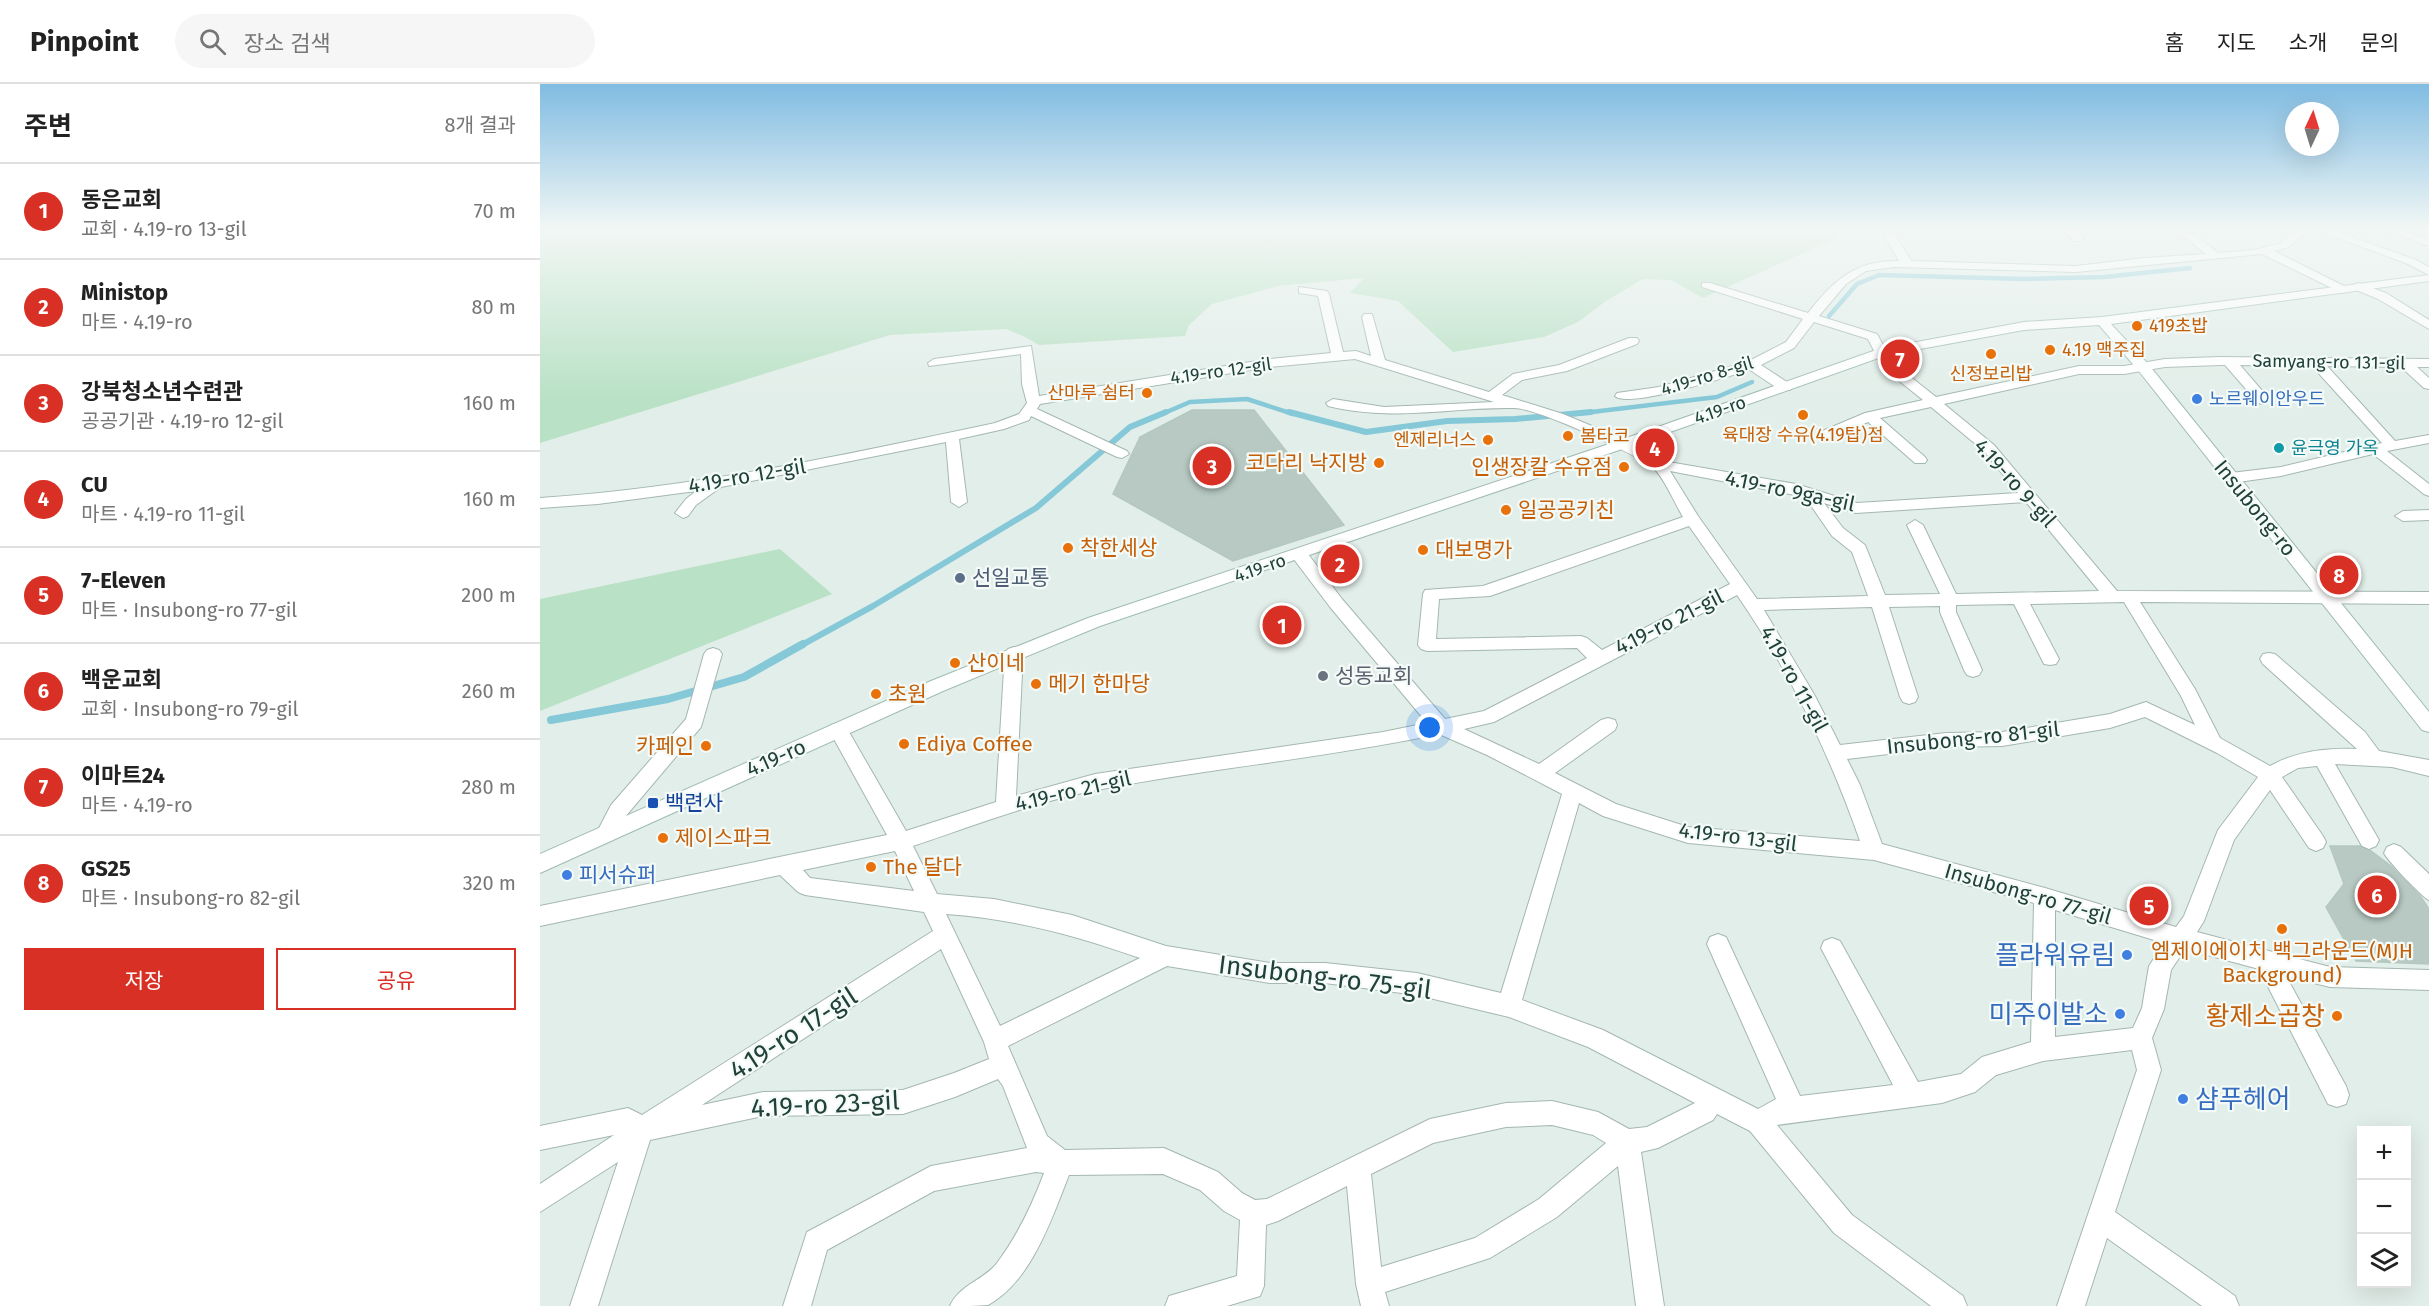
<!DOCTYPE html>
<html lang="ko">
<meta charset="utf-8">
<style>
:root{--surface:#fff;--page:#f6f6f6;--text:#222;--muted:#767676;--line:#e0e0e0;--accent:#d93025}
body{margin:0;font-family:"Fira Sans","Noto Sans KR",sans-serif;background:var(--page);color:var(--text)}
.controls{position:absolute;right:18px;bottom:18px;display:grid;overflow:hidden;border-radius:0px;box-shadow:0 6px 24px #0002}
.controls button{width:54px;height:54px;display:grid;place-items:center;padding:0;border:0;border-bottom:2px solid var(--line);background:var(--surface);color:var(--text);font:30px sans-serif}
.compass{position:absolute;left:1745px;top:18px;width:54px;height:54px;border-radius:50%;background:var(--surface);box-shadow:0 6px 24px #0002;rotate:4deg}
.you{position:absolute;left:890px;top:644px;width:21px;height:21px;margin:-15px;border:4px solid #fff;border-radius:50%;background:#1a73e8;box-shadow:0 0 0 9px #1a73e833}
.badge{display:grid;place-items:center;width:39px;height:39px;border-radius:50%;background:var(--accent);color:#fff;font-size:20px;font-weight:700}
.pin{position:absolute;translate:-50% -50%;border:3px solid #fff;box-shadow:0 2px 6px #0006}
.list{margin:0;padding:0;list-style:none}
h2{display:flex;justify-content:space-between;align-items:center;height:78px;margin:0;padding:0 24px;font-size:26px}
h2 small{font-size:20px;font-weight:400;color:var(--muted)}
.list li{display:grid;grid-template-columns:39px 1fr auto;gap:18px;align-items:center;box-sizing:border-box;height:96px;padding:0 24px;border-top:2px solid var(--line)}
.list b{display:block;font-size:22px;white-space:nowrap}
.list p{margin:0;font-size:20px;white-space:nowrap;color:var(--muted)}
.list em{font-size:20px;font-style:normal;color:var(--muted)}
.actions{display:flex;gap:12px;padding:18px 24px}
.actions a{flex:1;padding:14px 0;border:2px solid var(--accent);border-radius:0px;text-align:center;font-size:21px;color:var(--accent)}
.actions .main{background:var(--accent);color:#fff}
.icon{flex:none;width:33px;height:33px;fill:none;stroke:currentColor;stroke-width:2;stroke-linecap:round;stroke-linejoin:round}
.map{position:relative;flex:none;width:1889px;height:1222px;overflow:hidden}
header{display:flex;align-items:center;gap:36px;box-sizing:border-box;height:84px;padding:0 30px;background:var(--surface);border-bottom:2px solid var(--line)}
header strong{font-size:28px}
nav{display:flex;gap:33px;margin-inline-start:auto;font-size:21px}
.search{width:420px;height:54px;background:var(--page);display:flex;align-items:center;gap:15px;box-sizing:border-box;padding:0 21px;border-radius:33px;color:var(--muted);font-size:22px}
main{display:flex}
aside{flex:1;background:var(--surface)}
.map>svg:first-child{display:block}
.green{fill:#b9e1c5}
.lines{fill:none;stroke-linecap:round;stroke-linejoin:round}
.stream-far2{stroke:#85c8d8;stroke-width:4.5}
.stream-far1{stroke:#85c8d8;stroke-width:6}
.stream{stroke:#85c8d8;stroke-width:8}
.building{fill:#b7c9c2;stroke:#b4c8c0;stroke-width:1.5}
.street-casing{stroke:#a4b7b1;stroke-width:2}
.secondary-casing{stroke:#9fbbb2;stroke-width:2}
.street{fill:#fff;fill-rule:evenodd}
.secondary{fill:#fff;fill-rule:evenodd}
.food-dot{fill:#e8710a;stroke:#f3faf7;stroke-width:2}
.shop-dot{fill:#3f7fe0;stroke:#f3faf7;stroke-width:2}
.culture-dot{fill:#0f9aa8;stroke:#f3faf7;stroke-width:2}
.service-dot{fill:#5c6f8a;stroke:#f3faf7;stroke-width:2}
.worship-dot{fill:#6b7280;stroke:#f3faf7;stroke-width:2}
.transit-dot{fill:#1a4fb4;stroke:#f3faf7;stroke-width:2}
.labels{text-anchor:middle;stroke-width:4.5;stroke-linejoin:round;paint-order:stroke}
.far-food-label{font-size:18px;fill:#c56008;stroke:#f3faf7;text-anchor:start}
.far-street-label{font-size:18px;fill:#204139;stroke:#f3faf7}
.far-shop-label{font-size:18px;fill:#366cbe;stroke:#f3faf7;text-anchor:start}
.far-culture-label{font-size:18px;fill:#0d838f;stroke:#f3faf7;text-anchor:start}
.food-label{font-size:21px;fill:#c56008;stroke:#f3faf7;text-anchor:start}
.street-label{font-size:21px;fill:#204139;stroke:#f3faf7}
.service-label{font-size:21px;fill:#4e5e75;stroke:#f3faf7;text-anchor:start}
.worship-label{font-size:21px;fill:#5b616d;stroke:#f3faf7;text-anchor:start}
.transit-label{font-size:21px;fill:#164399;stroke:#f3faf7;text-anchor:start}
.shop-label{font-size:21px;fill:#366cbe;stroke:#f3faf7;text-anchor:start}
.near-shop-label{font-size:26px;fill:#366cbe;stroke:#f3faf7;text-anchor:end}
.near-street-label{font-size:26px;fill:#204139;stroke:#f3faf7}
.near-food-label{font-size:26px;fill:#c56008;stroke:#f3faf7;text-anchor:end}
</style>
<header>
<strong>Pinpoint</strong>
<div class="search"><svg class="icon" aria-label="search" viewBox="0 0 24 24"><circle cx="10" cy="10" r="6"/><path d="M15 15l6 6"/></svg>장소 검색</div>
<nav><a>홈</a><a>지도</a><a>소개</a><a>문의</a></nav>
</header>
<main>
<aside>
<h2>주변<small>8개 결과</small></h2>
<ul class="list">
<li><span class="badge">1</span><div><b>동은교회</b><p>교회 · 4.19-ro 13-gil</p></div><em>70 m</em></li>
<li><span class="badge">2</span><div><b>Ministop</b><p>마트 · 4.19-ro</p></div><em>80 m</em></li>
<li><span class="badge">3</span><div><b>강북청소년수련관</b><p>공공기관 · 4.19-ro 12-gil</p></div><em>160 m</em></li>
<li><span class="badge">4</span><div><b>CU</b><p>마트 · 4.19-ro 11-gil</p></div><em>160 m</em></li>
<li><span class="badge">5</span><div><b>7-Eleven</b><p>마트 · Insubong-ro 77-gil</p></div><em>200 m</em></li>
<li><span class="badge">6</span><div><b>백운교회</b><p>교회 · Insubong-ro 79-gil</p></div><em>260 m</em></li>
<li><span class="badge">7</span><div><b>이마트24</b><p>마트 · 4.19-ro</p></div><em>280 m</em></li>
<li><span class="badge">8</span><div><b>GS25</b><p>마트 · Insubong-ro 82-gil</p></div><em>320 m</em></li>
</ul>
<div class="actions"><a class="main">저장</a><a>공유</a></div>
</aside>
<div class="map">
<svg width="1889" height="1222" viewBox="0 0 1889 1222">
<rect width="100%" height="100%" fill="#e2eee9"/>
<path class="green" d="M0,144H1293L1297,154L1163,214L1131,196L1103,195L1066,217L1038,238L1004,253L913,268L858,217L810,209L824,194L738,202L672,220L649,241L645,252L499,261L485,253L466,245L350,251L0,359Z
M240,465L292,510L0,627V515Z"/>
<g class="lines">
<path class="stream-far2" d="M1289,232L1317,200L1339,191L1486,195L1564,193L1650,184
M622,330L650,318L707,315L753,330
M1035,330L1177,313L1212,298"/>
<path class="stream-far1" d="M749,328L826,348L907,337L975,335L1051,328
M260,562L333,522L496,424L590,343L626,328"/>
<path class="stream" d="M11,636L128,615L204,593L263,560"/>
</g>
<path class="building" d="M652,326H714L804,441L693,477L573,410L600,353Z
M1790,762H1820L1831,767L1851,782L1881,813L1889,825V880L1816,877L1786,823L1804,800Z"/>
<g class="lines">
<defs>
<path id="street" d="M1340,144H1351L1371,177L1536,182L1604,174L1666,170L1646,154L1625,144C1650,144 1659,154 1678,169L1715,166L1741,159L1757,144H1769L1749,163L1734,167L1810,205L1804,209L1800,208L1722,170L1536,188L1354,183L1326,187L1306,200L1279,232L1337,250L1353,279L1396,313L1539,282H1584L1625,275L1680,273L1889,275V283H1877L1889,294V305L1884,304L1861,283L1787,282L1855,357L1889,351V359L1847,367L1889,400V412L1884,410L1833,370L1741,392L1691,399L1686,397L1684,394L1686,391L1691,389L1741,383L1842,359L1772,282L1700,281L1730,316L1723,320L1718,319L1685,281H1680L1625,283L1584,290H1539L1404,320L1454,361L1577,507L1889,508V520L1600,518L1655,605L1680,654L1730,682C1757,667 1786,664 1817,665L1723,580L1720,575L1723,570L1729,569L1735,570L1825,648L1839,667L1889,676V692L1852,683L1795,680L1839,756L1836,762L1829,765L1822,762L1777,682L1758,684L1742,693L1783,752L1786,758L1783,764L1776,767L1769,764L1730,706L1694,756L1664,837L1657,848L1790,883L1889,886V906L1790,903L1746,892L1806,1002L1809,1011L1806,1020L1797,1023L1788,1020L1719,885L1645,865L1631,886L1624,925L1612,954L1621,986L1575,1128L1695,1212L1699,1222H1662L1567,1154L1545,1222H1517L1597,986L1592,966L1503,977L1456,991L1435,1008L1402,1019L1237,1041L1312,1131L1423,1212L1427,1222H1391L1294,1149L1210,1047L1177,1030L1173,1036L1118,1064L1101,1068L1124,1222H1096L1078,1082L1017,1133L950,1174L845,1208L849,1222H821L816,1200L807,1102L738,1137L726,1141L724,1202L720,1212L687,1222H625L629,1212L697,1192L700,1136L684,1127L660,1106L623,1090L529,1091C512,1134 491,1198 448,1221C439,1222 421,1222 410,1222C419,1201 444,1196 457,1179C478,1151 492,1121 504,1089L496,1088L394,1107L287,1166L271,1222H243L267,1148L391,1082L487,1064L463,1002L458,995L415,1013L363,1030L223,1032L110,1056L58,1222H30L78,1078L0,1128V1100L74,1051L0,1066V1042L88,1024L102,1031L393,847L384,828L265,811L258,808L240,791L0,842V822L347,751L289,646L291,641L298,639L305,641L366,747L456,718L465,569L468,565L474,563L480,565L483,569L476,712L555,690L843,648L887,639L790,523L753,474L751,470L753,466H765L802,515L905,635L944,627L1047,574L1037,564L887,567L881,565L878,561L883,510L885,506L943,502L1143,433C1135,420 1123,391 1112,383C1092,368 997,324 974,324C911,323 852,338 788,322L786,319L793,315L844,323L954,318L815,275L729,283L500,320L497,325L587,367L589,370L582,374L577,373L491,332L489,336L464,345L419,355L427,418L419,423L411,418L406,358L181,403L156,421L148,432L143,434L135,429L146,415L156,407L58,420L0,424V414C154,404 304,371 455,339L479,330L487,319L482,300L481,270L389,282L388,279L394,275L491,262L499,312L729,275L791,269L778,212L759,209V203L787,207L789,210L803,268L816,267L831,272L822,233L824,230H832L845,276L949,308L973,290L1019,281L1089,254H1097L1099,257L1097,260L1027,287L982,296L962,311L1023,330L1088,357L1123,377L1256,400L1317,419L1478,409L1444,367L1391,323L1340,334L1385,373L1387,376L1385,379H1375L1328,338L1290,354H1280L1278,351L1280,348L1325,329L1383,316L1343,284L1328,255L1274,238L1254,264L1221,281L1250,300L1252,303L1250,306H1240L1210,286C1189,292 1088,325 1075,312L1077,309L1119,303L1207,278L1246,258L1263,235L1162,203V199H1170L1268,229C1294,196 1315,176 1359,177ZM1130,387L1265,413L1292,452L1312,468L1328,512L1217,515L1158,432ZM1486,418L1559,507L1416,510L1383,441L1375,436L1367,441L1400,510L1345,511L1325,461L1303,444L1284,419L1316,429ZM1149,442L1190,500L1062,566L1047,554L1041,552L896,555L899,515L950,512ZM1197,511C1249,586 1290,671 1320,757L1148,743L1076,720L1015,689L1075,646L1077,641L1075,636L1068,634L1061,636L999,680L924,645L954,638ZM1584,518L1641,612L1655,641L1606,618L1570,630L1462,648L1406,649L1300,661L1275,612L1224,526L1332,523L1360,613L1363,618L1369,620L1375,618L1378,613L1349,523L1400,522V528L1424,586L1427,591L1433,593L1439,591L1442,586L1416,528V521L1474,520L1504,580L1510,581L1516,580L1519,575L1490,520ZM1605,633L1677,669L1718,693L1678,746L1644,832L1636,843L1505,804L1342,760L1320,701L1307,675L1406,663L1462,662L1570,644ZM899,650L947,671L1022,710L961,909L877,889L785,879H730L626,862L532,831L454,815L397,810L373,762C433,742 494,718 557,706C670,684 786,674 899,650ZM1039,719L1063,732L1148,759L1334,776L1494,819L1491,958L1442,973L1421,990L1378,998L1300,857L1292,854L1284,857L1281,864L1353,1001L1260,1012L1186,853L1178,850L1170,853L1167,860L1236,1015L1218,1025L1063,946L982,916ZM355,767L374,807L270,794L263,786ZM1515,826L1624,859L1609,882L1602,924L1593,944L1515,953ZM406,830C476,835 534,851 600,874L460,942ZM401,865L444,958L449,975L414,989L363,1006L223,1008L162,1021ZM627,882L730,899H785L877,911L969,933L1048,963L1155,1019L1107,1043L1089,1045L1058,1028L1012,1017L966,1019L890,1035L727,1115L715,1116L702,1109L678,1088L624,1064L525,1066L507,1052L468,962ZM1012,1041L1053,1051L1066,1059L999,1115L935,1154L841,1183L831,1090L893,1059L966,1043Z
M1522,144H1533L1544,155L1542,157H1534Z
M1587,144H1598L1593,147Z
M1771,144H1787L1876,176L1889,183V191L1868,180Z
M1837,144H1854L1889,155V162Z
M1818,199L1846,209L1889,236V245L1838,215L1814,205V201Z
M1889,426V436L1863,437L1855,432L1863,427Z
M173,564L179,566L182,570L161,643L85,733L73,756L66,758L59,756L56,750L71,721L146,635L164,570L167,566Z
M1854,760L1861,763L1889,790V816C1883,814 1847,776 1844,769L1847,763Z"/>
<path id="secondary" d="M1889,191V197L1571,240L1608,280L1889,628V648L1882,646L1598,286L1559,241L1484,246L1347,271L1088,363L560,542L403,607L0,789V770L391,597L548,534L1078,357L1339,265L1484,238L1562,233Z"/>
</defs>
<use href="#street" class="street-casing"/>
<use href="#secondary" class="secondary-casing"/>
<use href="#street" class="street"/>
<use href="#secondary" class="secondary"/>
</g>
<linearGradient id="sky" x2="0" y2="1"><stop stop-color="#80bce2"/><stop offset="0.46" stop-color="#f2f7f5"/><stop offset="1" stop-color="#f2f7f5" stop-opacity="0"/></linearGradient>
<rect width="1889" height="315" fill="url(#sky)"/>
<g class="food-dot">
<circle cx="1597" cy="242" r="6"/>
<circle cx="1510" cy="266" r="6"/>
<circle cx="1451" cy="270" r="6"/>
<circle cx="607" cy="309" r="6"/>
<circle cx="1263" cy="331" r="6"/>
<circle cx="1028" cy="352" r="6"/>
<circle cx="948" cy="356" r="6"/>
<circle cx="839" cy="379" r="6"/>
<circle cx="1084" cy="383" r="6"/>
<circle cx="966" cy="426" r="6"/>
<circle cx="528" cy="464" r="6"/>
<circle cx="883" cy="466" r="6"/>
<circle cx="415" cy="579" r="6"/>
<circle cx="496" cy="600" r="6"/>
<circle cx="336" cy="610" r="6"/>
<circle cx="364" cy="660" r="6"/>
<circle cx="166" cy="662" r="6"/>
<circle cx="123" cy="754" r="6"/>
<circle cx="331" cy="783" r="6"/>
<circle cx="1742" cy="845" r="6"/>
<circle cx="1797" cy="932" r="6"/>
</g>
<g class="shop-dot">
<circle cx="1657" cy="315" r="6"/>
<circle cx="27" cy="791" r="6"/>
<circle cx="1587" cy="871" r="6"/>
<circle cx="1580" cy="930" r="6"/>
<circle cx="1643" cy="1015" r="6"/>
</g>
<circle class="culture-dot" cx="1739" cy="364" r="6"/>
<circle class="service-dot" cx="420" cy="494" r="6"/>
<circle class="worship-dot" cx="783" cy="592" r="6"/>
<rect class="transit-dot" x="107" y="713" width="12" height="12" rx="3"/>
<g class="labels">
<g class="far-food-label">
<text x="1609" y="248">419초밥</text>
<text x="1522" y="272">4.19 맥주집</text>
<text x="1451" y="296" text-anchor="middle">신정보리밥</text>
<text x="595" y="315" text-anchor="end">산마루 쉼터</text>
<text x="1263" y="357" text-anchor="middle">육대장 수유(4.19탑)점</text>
<text x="1040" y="358">봄타코</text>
<text x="936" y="362" text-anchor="end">엔제리너스</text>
</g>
<g class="far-street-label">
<text transform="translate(1789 278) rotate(1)" y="6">Samyang-ro 131-gil</text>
<text transform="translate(681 287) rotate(-8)" y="6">4.19-ro 12-gil</text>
<text transform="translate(1167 292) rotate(-17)" y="6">4.19-ro 8-gil</text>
<text transform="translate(1180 326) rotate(-19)" y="6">4.19-ro</text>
<text transform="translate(720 484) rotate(-19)" y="6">4.19-ro</text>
</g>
<g class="far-shop-label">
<text x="1669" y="321">노르웨이안우드</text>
</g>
<g class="far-culture-label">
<text x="1751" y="370">윤극영 가옥</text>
</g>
<g class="food-label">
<text x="827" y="386" text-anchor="end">코다리 낙지방</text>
<text x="1072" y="390" text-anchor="end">인생장칼 수유점</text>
<text x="978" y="433">일공공키친</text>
<text x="540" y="471">착한세상</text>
<text x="895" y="473">대보명가</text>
<text x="427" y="586">산이네</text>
<text x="508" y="607">메기 한마당</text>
<text x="348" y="617">초원</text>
<text x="376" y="667">Ediya Coffee</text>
<text x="154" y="669" text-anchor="end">카페인</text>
<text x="135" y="761">제이스파크</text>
<text x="343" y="790">The 달다</text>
<text x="1742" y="874" text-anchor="middle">엠제이에이치 백그라운드(MJH<tspan x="1742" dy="24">Background)</tspan></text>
</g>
<g class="street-label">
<text transform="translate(207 392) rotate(-10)" y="7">4.19-ro 12-gil</text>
<text transform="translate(1475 399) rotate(48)" y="7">4.19-ro 9-gil</text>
<text transform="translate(1250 407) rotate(12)" y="7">4.19-ro 9ga-gil</text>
<text transform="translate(1715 424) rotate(51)" y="7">Insubong-ro</text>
<text transform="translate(1129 538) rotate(-27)" y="7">4.19-ro 21-gil</text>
<text transform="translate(1254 595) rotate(61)" y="7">4.19-ro 11-gil</text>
<text transform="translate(1433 654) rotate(-6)" y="7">Insubong-ro 81-gil</text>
<text transform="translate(236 674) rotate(-24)" y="7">4.19-ro</text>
<text transform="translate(533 707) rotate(-13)" y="7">4.19-ro 21-gil</text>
<text transform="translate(1198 753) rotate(7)" y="7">4.19-ro 13-gil</text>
<text transform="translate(1488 810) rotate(16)" y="7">Insubong-ro 77-gil</text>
</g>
<g class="service-label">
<text x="432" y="501">선일교통</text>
</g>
<g class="worship-label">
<text x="795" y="599">성동교회</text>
</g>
<g class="transit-label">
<text x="125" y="726">백련사</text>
</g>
<g class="shop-label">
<text x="39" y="798">피서슈퍼</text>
</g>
<g class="near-shop-label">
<text x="1575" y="880">플라워유림</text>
<text x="1568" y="939">미주이발소</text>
<text x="1655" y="1024" text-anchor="start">샴푸헤어</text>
</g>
<g class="near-street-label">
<text transform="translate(785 893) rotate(7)" y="9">Insubong-ro 75-gil</text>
<text transform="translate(253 949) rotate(-33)" y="9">4.19-ro 17-gil</text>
<text transform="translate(285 1020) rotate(-3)" y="9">4.19-ro 23-gil</text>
</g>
<g class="near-food-label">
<text x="1785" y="941">황제소곱창</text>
</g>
</g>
</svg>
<div class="controls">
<button>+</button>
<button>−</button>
<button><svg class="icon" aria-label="layers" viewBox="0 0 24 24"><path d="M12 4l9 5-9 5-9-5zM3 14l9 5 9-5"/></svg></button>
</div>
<svg class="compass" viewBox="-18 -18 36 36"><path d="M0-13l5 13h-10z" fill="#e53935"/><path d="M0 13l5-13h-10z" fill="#767676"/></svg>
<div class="you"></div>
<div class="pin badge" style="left:742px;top:541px">1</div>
<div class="pin badge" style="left:800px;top:480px">2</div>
<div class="pin badge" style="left:672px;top:382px">3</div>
<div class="pin badge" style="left:1115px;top:364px">4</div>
<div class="pin badge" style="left:1609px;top:822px">5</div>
<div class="pin badge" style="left:1837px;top:811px">6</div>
<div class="pin badge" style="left:1360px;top:275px">7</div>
<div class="pin badge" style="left:1799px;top:491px">8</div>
</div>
</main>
